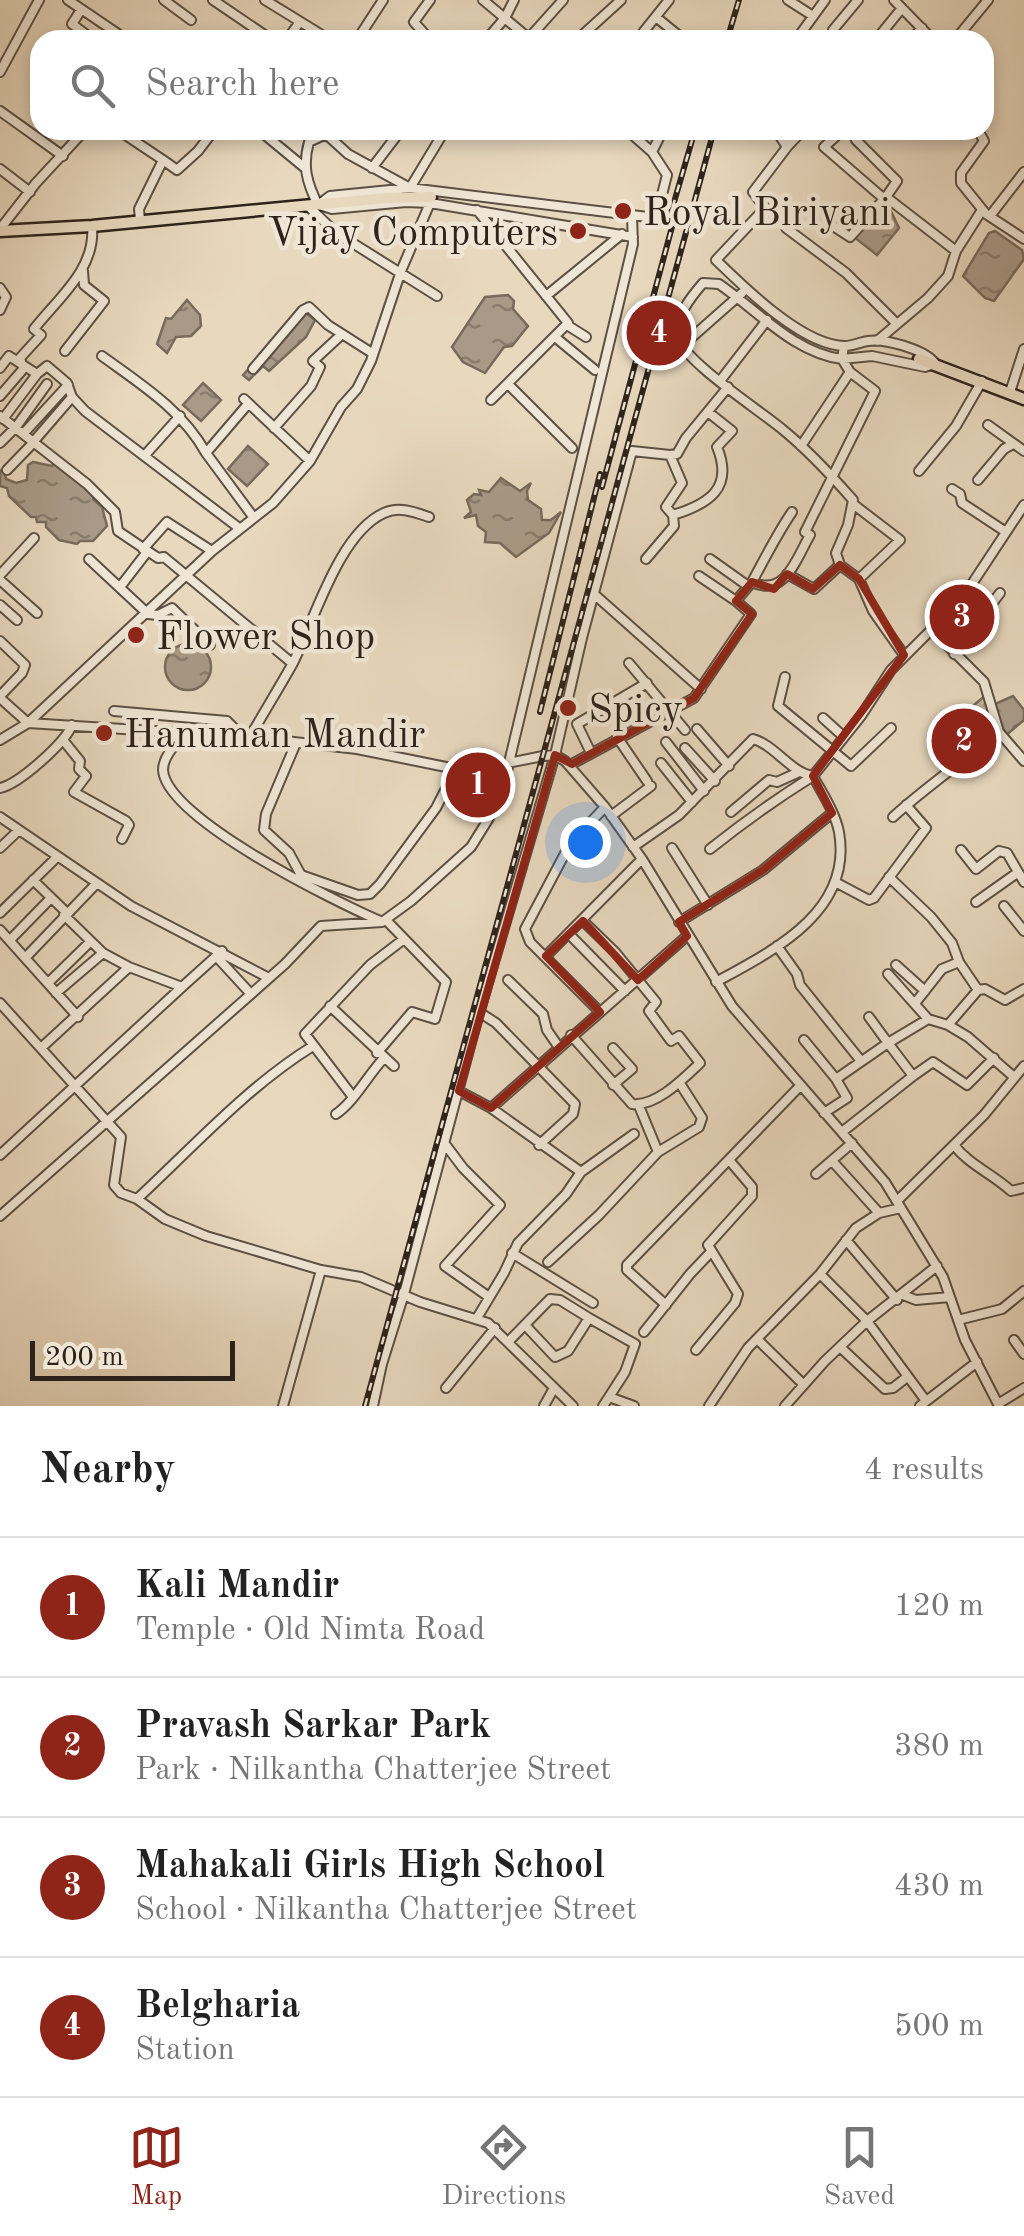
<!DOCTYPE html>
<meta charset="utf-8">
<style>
:root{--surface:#fff;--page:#f6f6f6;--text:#222;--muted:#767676;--line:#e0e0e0;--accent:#8f2418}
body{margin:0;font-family:"Old Standard TT",serif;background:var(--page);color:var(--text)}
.scale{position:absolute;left:30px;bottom:25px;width:205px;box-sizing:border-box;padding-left:10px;border:5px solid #2e231b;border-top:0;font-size:28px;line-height:35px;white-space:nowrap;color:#2e231b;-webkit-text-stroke:8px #f0e6d5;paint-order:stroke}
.you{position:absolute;left:585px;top:842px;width:35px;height:35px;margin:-25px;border:8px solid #fff;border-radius:50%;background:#1a73e8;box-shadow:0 0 0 15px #1a73e833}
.badge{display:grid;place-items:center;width:65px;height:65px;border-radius:50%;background:var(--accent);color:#fff;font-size:32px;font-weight:700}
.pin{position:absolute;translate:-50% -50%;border:5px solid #fff;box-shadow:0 2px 10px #0006}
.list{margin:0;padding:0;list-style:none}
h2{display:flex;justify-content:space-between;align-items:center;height:130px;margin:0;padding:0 40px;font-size:42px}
h2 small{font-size:32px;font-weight:400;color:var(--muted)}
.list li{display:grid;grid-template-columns:65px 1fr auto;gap:30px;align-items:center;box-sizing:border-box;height:140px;padding:0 40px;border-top:2px solid var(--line)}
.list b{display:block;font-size:38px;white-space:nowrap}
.list p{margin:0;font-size:32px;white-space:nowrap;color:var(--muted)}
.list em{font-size:32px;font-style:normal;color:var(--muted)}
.icon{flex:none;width:55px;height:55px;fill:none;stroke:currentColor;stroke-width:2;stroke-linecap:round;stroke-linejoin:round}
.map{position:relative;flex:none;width:1024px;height:1406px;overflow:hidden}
.search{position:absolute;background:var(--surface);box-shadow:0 5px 15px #0003;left:30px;right:30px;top:30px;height:110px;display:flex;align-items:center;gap:25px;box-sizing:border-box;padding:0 35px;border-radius:30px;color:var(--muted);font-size:38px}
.sheet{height:690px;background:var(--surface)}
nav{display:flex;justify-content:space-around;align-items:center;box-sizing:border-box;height:140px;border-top:2px solid var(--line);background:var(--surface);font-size:28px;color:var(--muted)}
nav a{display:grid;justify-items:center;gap:5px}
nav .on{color:var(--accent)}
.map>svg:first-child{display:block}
.park{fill:url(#park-dots);stroke:#7b6e5e;stroke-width:2.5}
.water{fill:url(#water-ripples);stroke:#786a5c;stroke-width:2.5}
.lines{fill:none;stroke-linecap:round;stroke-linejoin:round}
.minor-casing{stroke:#5c5044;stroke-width:12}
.major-casing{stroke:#2e231b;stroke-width:15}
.minor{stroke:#f0e6d5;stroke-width:8}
.major{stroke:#e8d8be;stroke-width:10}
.rail-casing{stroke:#2e231b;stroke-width:6}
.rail{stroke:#f0e6d5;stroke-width:2.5;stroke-dasharray:8;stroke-linecap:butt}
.marked{fill:none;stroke:#8f2418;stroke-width:8;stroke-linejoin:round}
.poi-dot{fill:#8f2418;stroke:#f0e6d5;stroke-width:4}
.labels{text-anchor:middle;stroke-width:9;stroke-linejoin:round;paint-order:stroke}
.poi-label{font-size:40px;fill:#2e231b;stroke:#f0e6d5;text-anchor:start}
</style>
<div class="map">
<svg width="1024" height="1406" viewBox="0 0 1024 1406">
<defs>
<pattern id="park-dots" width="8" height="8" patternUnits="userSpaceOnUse" patternTransform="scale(2.5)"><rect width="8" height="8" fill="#c8b9a2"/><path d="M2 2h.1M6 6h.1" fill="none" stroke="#ac9f8b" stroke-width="1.8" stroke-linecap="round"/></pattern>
<pattern id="water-ripples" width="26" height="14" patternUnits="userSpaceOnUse" patternTransform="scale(2.5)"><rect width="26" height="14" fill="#a99a87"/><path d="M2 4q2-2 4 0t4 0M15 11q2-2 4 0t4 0" fill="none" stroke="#8a7d6e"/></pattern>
</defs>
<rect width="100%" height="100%" fill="#e8d8be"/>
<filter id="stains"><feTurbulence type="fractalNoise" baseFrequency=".002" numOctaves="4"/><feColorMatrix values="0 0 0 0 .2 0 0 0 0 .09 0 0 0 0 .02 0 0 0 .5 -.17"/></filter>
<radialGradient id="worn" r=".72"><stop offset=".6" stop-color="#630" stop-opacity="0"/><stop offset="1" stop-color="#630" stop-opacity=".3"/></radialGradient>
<path class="park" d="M986,695L989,717L996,729L952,766L940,753L950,725Z"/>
<path class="water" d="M888,205L899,228L877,255L854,237Z
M995,231L1022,250L1024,259L994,301L985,298L963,276L989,233Z
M508,295L514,301L513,309L528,326L512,346L504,347L485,373L463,362L452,347L485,297Z
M187,300L200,315L201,326L191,336L176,337L167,353L157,344L166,318L171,319Z
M302,310L315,320L306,337L269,371L263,366L249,380L243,375Z
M203,383L221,400L201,421L183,405Z
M248,446L268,464L247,486L228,469Z
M33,462L52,466L56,462L94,493L93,499L102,507L107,526L93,541H80L77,544L59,540L46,527V522H37L36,517H31L9,496L7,488L0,486V470L5,474L6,479L16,483L27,480L28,465Z
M501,478L520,491L531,483L527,491L528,500L541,509L542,520H551L561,512L549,533L516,557L500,543L485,542L486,532L478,526L476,515L464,518L471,512L467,500L474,494L481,495L479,490L489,492Z
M165 667a23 23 0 1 1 46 0a23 23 0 1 1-46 0Z
M1013,696L1024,710V720L1005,736L988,707Z"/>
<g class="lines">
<defs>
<path id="minor" d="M68,0L127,40
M164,0L191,20
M213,0L272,40
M265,0L330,40
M430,0L414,22L430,40
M483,0L531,40
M788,0L813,16
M894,0L933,40
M81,10L72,24L88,36L87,40
M656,17L684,40
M833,30L858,0
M529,38L563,0
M287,40L299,23
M357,40L383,0
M486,40L505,18L514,0
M577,40L621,0
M637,40L669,0
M796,40L825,0
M876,40L902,8
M911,40L922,28
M955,40L988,0
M0,72L39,0
M39,79H40
M0,111L63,156
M104,130L124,134L163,160
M259,130L305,168
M776,130L787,147L753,192L765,208L716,260C745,288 803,346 845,346C853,346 860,342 868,341C884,338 923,349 934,362
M843,130L824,147L883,198
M858,130L854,134L856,140L897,181L886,197L956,251
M978,130L984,141L961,173V183L986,214L1024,239
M326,134L348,154L410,188
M787,147L803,130
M652,152L663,130
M372,168L401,130
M0,169L30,192
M410,188L445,130
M322,202L330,196L410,188L656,218L667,175L652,152L627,130
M318,205C307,183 302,166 309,142L326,134L327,130
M308,206L335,232L437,296
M322,206L332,209L406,202L430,203L633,237
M477,210L568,323L491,400
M990,216L1024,172
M140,220L139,209L163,160L177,170L198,151L214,130
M833,226L850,237L886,197
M786,228L846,273L896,323
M0,229L36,183L85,130
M0,288L6,297L0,310
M546,296L622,234
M567,325L586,337
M555,337L595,370
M877,341L928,298L948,276L956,251L982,210
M682,346L742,293
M844,346L842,359C794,353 757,310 719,284L703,283C691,297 675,316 678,337C682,360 762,412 782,429C808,450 831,475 853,500L848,525L836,553L840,565L859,579L873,611L904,655
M65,351L104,301L84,285L83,271
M102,356C142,385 182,410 206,453
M22,365L20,358L41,335L34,329C59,297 96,269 92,226
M0,368L9,356L37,374L47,366L67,383L72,397L85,411L239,528
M253,369L303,310L309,307L328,325L372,353
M720,381L767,320
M508,384L572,448
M1010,392L1024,349
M0,396L25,367
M244,399L310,461
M248,404L206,453L254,518
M0,416L87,484L115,512L118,531L158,558L164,557L292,663
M3,419L37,374
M988,425L1024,451
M274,428L311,386L320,367L313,361L341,335
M24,433L68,385
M34,441L72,397
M0,443L16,427L47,384
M801,446L850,372
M146,454L180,416
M7,470L35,441
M919,471L956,426L982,381
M978,480L1004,449L1013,444
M952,489L960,494L962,503L1006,532
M853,504L900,540L859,579
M673,515L666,507L682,483L670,455L677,454L686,438L728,387
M143,549L167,522L212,551
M89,559L148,614L158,615L172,608L210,645
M646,559L674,526L673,515C709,504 734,488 717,447L732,431L708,412
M710,559L748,586
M787,574L814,589L840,565
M0,575L34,538
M699,576L736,601
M0,580L37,613
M752,582C765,558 777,534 792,512
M120,587L147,552
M594,594L701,689
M0,605L17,620
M933,631L984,682L999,732L1024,761
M0,641L25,665L22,673L0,696
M954,654L1000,593
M629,663L685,730
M785,677L778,706L851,766L891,728
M0,698L28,723L250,737L357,749L456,769L483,768L543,756L555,755L565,761L605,807L642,859L732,1006L885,1182L943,1277L965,1340L999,1406
M114,711L227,721L242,736
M823,718L844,737
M697,729L729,766
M187,731C178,742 163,755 163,770C166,819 337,902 380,921
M250,737C264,712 279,688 293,663C314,621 339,533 384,513C399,506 414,512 429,517
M617,737L647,781
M0,740L28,723L212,551L273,503L310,461L341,407L357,389L371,361L401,271L430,203
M63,740L80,761L79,769L86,776L74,792L126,821L129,825L122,839
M666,742L704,791
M296,743L266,814L264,830L289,853L301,875L358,895L370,894L380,884L436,808L456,769
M685,748L715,781
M591,753L577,724L647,683
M661,763L692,802
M570,765L694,698L751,614L736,601L752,582C785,598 796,559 810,535L805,532L875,391L850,372L842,359L872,356L925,367L935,364
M0,788C19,784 65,743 72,725
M731,812L769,780L777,782L799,772
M611,816L651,786
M0,817L131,906L269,978
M893,817C927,786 964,761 999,732
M633,847L679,815L753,739C775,745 791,773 813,776
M0,848L19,830
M672,848L708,905
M710,849C744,822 776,799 813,776
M961,850L976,869L999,851L1007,853L1024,882
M889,877L931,917L952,943L959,962L942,969L916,1002
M33,880L67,913
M837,883L869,900L874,898L926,828L906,805
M976,902L1017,873
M1004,906L1024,931
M0,913L57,857
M64,915L103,953L129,967
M679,922L763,870L832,813
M0,930L78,1017
M569,934L625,991
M10,940L51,898
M777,946L797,974L800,985L861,1061
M216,956L250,993
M546,956L642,859
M26,957L96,884
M959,962L978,990
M896,965L925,991
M888,974L928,1019
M508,980L543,1014L547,1030L558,1046
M716,982C775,950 853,911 839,832C835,812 822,793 813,776L861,716L891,670L962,599L1024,505
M48,983L90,942
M56,993L103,953
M0,1003L121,1137L114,1185L121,1193L137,1199L165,1219L206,1236L321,1270L361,1277L420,1302L488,1323L573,1406
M330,1006L394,1066
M479,1012L496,1023L575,1104L573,1114L539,1145
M600,1012L530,942L525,929L570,844L605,807
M948,1025L968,1037L1014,1077
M571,1035L632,1104C656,1107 683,1079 700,1063L679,1036L671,1041L649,1011L656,1002L615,952L582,920
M804,1040L836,1079
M41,1048L129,967L182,987L222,951
M613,1048L632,1069L613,1085
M377,1053L412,1012L435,1019L446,982L386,920
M913,1076L933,1062L967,1085L994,1058
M459,1091L491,1108L687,936
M353,1097L305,1034L370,965L404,939
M639,1106L658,1152
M824,1113L847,1098L836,1079L888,1043L869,1017
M336,1114C354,1102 368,1075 384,1058
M842,1132L913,1076L888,1043L928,1019L948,1025L978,990L985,989L1005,1000L1024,989
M445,1144L463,1168L500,1205L445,1266L489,1297
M954,1145C969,1165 993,1174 1011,1191L1024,1188
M0,1155L182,987
M834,1163L879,1213
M581,1172L634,1134
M816,1174L852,1143
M137,1199C193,1147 248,1086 313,1046
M897,1201L984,1115L1024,1066
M0,1216L285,964L321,926L382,922L411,901L471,847L489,818L506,775L633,244L632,217
M846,1240L897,1300
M512,1253L593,1303
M548,1262L599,1215L658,1152L699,1127L702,1118L679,1082
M820,1274L867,1321L926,1401
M903,1295L916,1300L950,1297
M666,1305L627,1270V1265L800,1086
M477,1318L504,1273L518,1243L566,1194L581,1172L491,1108
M589,1318L635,1344L625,1372L609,1397
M958,1320L1002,1309L1024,1291
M644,1332L690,1274L710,1253
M757,1339L804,1385
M1014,1340L1024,1354
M509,1341L550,1299L560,1300L589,1318L568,1351L555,1357L525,1325
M840,1347L885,1389L893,1388L907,1377
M696,1350L735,1303L738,1294L708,1245L752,1196V1187L729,1160
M446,1388L495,1328
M998,1404L1024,1388
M283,1406L321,1270
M373,1406L382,1364L404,1294L477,1020L555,755L582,638L632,451L670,455
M544,1406L554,1388
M603,1406L609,1397L634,1406
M709,1406L748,1348L820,1274L856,1228L879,1213L901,1208
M785,1406L825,1361L867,1321L937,1266
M920,1406L977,1362"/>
<path id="major" d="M0,231L92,226L386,198L431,197
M919,359L1024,399"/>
</defs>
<use href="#minor" class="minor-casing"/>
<use href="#major" class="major-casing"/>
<use href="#minor" class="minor"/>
<use href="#major" class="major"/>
<defs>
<path id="rail" d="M727,40L739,0
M668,223L695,130
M602,487L676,212
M540,712L600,474
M365,1406L714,130"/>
</defs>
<use href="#rail" class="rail-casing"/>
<use href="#rail" class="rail"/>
</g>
<path class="marked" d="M840,565L859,579L904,655L813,776L832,813L763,870L679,922L687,936L638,980L583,921L546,956L600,1012L491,1108L459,1091L555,755L572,764L694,698L752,614L736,601L752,582L774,589L787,574L813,589Z"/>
<g class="poi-dot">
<circle cx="623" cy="211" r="10"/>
<circle cx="578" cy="231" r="10"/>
<circle cx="136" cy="635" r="10"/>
<circle cx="568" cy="708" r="10"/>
<circle cx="104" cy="733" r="10"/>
</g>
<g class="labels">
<g class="poi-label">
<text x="643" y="225">Royal Biriyani</text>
<text x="558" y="245" text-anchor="end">Vijay Computers</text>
<text x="156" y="649">Flower Shop</text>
<text x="588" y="722">Spicy</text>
<text x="124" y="747">Hanuman Mandir</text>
</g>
</g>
<rect width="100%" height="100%" filter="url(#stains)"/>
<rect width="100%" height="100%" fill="url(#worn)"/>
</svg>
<div class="scale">200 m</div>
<div class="you"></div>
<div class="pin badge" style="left:478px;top:785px">1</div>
<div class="pin badge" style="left:964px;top:741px">2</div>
<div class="pin badge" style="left:962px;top:617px">3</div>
<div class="pin badge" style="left:659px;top:333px">4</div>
<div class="search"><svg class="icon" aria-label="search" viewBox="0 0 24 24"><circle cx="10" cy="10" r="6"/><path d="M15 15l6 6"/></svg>Search here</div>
</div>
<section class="sheet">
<h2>Nearby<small>4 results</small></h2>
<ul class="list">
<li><span class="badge">1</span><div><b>Kali Mandir</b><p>Temple · Old Nimta Road</p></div><em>120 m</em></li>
<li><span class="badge">2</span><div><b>Pravash Sarkar Park</b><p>Park · Nilkantha Chatterjee Street</p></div><em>380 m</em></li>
<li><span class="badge">3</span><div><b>Mahakali Girls High School</b><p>School · Nilkantha Chatterjee Street</p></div><em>430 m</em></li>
<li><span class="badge">4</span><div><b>Belgharia</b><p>Station</p></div><em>500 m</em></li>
</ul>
</section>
<nav>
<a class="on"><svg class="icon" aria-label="map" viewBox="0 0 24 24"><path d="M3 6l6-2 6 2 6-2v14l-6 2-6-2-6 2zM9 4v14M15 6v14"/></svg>Map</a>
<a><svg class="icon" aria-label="directions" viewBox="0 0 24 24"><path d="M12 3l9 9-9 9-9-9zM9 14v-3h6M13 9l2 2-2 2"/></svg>Directions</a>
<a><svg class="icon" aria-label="saved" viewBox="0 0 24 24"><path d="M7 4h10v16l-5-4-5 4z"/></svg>Saved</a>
</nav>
